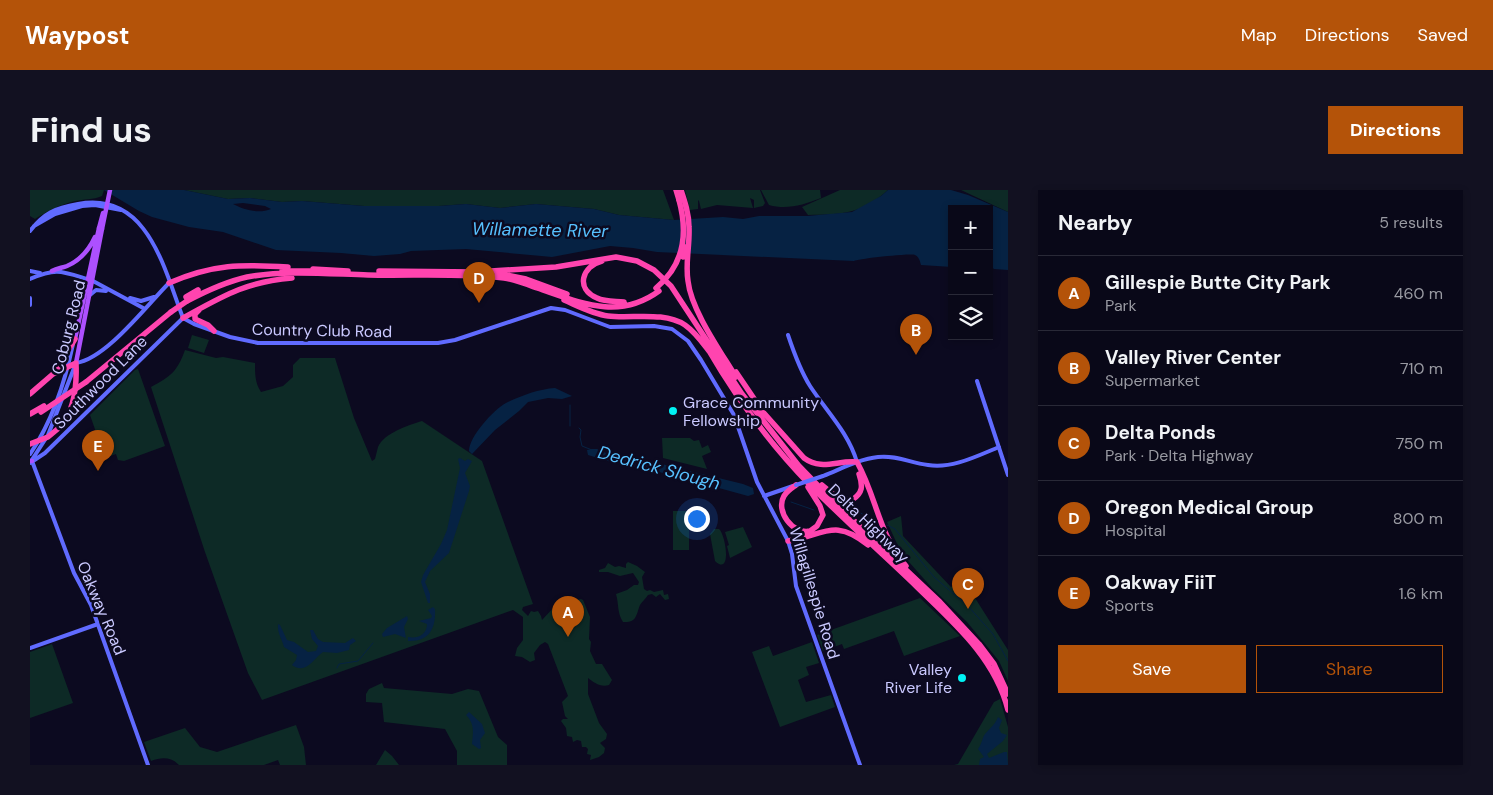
<!DOCTYPE html>
<meta charset="utf-8">
<style>
:root{--surface:#090818;--page:#121121;--text:#f1f3f6;--muted:#999aa2;--line:#292937;--accent:#b45309}
body{margin:0;font-family:"DM Sans",sans-serif;background:var(--page);color:var(--text)}
.controls{position:absolute;right:15px;top:15px;display:grid;overflow:hidden;border-radius:0px;box-shadow:0 2px 8px #0003}
.controls button{width:45px;height:45px;display:grid;place-items:center;padding:0;border:0;border-bottom:1px solid var(--line);background:var(--surface);color:var(--text);font:25px sans-serif}
.you{position:absolute;left:666px;top:328px;width:18px;height:18px;margin:-12px;border:4px solid #fff;border-radius:50%;background:#1a73e8;box-shadow:0 0 0 8px #1a73e833}
.badge{display:grid;place-items:center;width:32px;height:32px;border-radius:50%;background:var(--accent);color:#fff;font-size:16px;font-weight:700}
.pin{position:absolute;translate:-50% -41px;filter:drop-shadow(0 1px 2px #0008)}
.pin::after{content:'';position:absolute;top:26px;width:18px;height:15px;background:inherit;clip-path:polygon(0 0,100% 0,50% 100%)}
.list{margin:0;padding:0;list-style:none}
h2{display:flex;justify-content:space-between;align-items:center;height:65px;margin:0;padding:0 20px;font-size:21px}
h2 small{font-size:16px;font-weight:400;color:var(--muted)}
.list li{display:grid;grid-template-columns:32px 1fr auto;gap:15px;align-items:center;box-sizing:border-box;height:75px;padding:0 20px;border-top:1px solid var(--line)}
.list b{display:block;font-size:19px;white-space:nowrap}
.list p{margin:0;font-size:16px;white-space:nowrap;color:var(--muted)}
.list em{font-size:16px;font-style:normal;color:var(--muted)}
.actions{display:flex;gap:10px;padding:15px 20px}
.actions a{flex:1;padding:11px 0;border:1px solid var(--accent);border-radius:0px;text-align:center;font-size:18px;color:var(--accent)}
.actions .main{background:var(--accent);color:#fff}
.icon{flex:none;width:28px;height:28px;fill:none;stroke:currentColor;stroke-width:2;stroke-linecap:round;stroke-linejoin:round}
.map{position:relative;flex:none;width:978px;height:575px;overflow:hidden;border-radius:0px}
header{display:flex;align-items:center;gap:30px;box-sizing:border-box;height:70px;padding:0 25px;background:var(--accent);color:#fff}
header strong{font-size:24px}
nav{display:flex;gap:28px;margin-inline-start:auto;font-size:18px}
.intro{display:flex;align-items:center;justify-content:space-between;box-sizing:border-box;height:120px;padding:0 30px}
h1{margin:0;font-size:35px}
.button{padding:12px 22px;border-radius:0px;background:var(--accent);color:#fff;font-size:18px;font-weight:700}
main{display:flex;gap:30px;padding:0 30px}
aside{flex:1;background:var(--surface);border-radius:0px;box-shadow:0 2px 8px #0003}
.map>svg:first-child{display:block}
.green{fill:#0d2a26}
.water{fill:#062243;fill-rule:evenodd}
.lines{fill:none;stroke-linecap:round;stroke-linejoin:round}
.stream{stroke:#062243;stroke-width:1}
.secondary{stroke:#606bff;stroke-width:4}
.primary{stroke:#ad50ff;stroke-width:4.5}
.highway{stroke:#ff44af;stroke-width:5.5}
.secondary-bridge{stroke:#606bff;stroke-width:4}
.primary-bridge{stroke:#ad50ff;stroke-width:4.5}
.highway-bridge{stroke:#ff44af;stroke-width:5.5}
.poi-dot{fill:#00f2f4;stroke:#0c0a20;stroke-width:2}
.labels{text-anchor:middle;stroke-width:5;stroke-linejoin:round;paint-order:stroke}
.street-label{font-size:16px;fill:#cac9ff;stroke:#0c0a20}
.poi-label{font-size:16px;fill:#cac9ff;stroke:#0c0a20;text-anchor:start}
.water-label{font-size:18px;font-style:italic;fill:#57c1ff;stroke:#0c0a20}
</style>
<header>
<strong>Waypost</strong>
<nav><a>Map</a><a>Directions</a><a>Saved</a></nav>
</header>
<div class="intro"><h1>Find us</h1><a class="button">Directions</a></div>
<main>
<div class="map">
<svg width="978" height="575" viewBox="0 0 978 575">
<rect width="100%" height="100%" fill="#0c0a20"/>
<path class="green" d="M0,0H74L72,6C63,10 54,9 45,11C29,15 18,21 5,29L0,26Z
M154,0H633L644,30L589,25L564,19L506,14L470,18L436,14L409,16H334L272,11L252,12L220,8L198,9Z
M655,0H730L735,13L733,16L724,18V10L720,8L723,18L687,15L671,19L669,11L668,10V19L660,20Z
M731,0H790L791,8C773,15 757,20 739,15Z
M810,0H858C830,25 812,24 778,25L772,17Z
M931,0H978V22Z
M162,145L179,150L174,163L158,158Z
M155,160L186,168L193,167L225,173C225,184 225,193 231,202L253,196L263,187V175L270,168H305L324,228L342,271L345,269C346,265 347,261 348,257C354,243 379,235 392,231L452,271L503,414L493,417L492,420L498,426L501,421L504,422L508,421L511,426L512,430L525,416V414L551,409L553,410L560,427L559,449L561,452L560,461L566,474H572L582,490L579,495C571,498 563,492 558,488V504L569,533L577,544L576,549L570,553L575,558L574,563L569,567L560,570L561,565L557,564L558,559L556,557H552L551,551L547,550L543,552L542,547L537,546L536,538L531,531L533,529H538L535,526L532,512L538,506L518,454L515,452L510,455L504,463L505,470L500,472L492,467L485,466L487,458L493,450V427L483,420L232,510L218,483L175,362L121,197C141,186 147,182 155,160Z
M108,179L135,256L94,271L88,270L86,264L75,268L60,225L105,180Z
M632,248H660L664,251L669,250L672,258L678,255L681,262L672,266L677,279L633,268Z
M643,321H659V360H643Z
M871,326L873,346L921,397L933,389L978,460V491L969,471L937,432L902,398L879,372L869,358L857,332Z
M713,337L722,357L700,368L697,356L699,355L695,342Z
M684,339H689C696,345 702,387 685,371L680,344Z
M578,373L585,377L589,376L596,378V374L598,372L607,376L615,382L612,387L614,399L617,401L620,400L624,402L633,400L634,405L638,404L639,409L635,410L630,404L626,407L622,404L618,405C616,408 612,412 610,415C606,425 607,433 593,432C587,423 589,414 586,404L597,400L604,395H608L609,392L603,383L590,386L578,382H569V380L575,378Z
M890,408L930,446L874,466L864,441L814,459L812,454L793,461L787,445Z
M782,452L789,473L776,477L779,485L768,490L776,512L801,505L805,517L750,537L722,462L739,456L743,466Z
M22,454L43,513L0,528V462Z
M352,493L354,498L422,504L438,499L449,501L468,547L477,555V575H427V561L415,539L354,532L352,513L336,512V504L339,499Z
M970,509L978,537V575H924L928,574L964,512Z
M266,535L274,557L276,575H250L248,570L234,575H149C141,567 132,567 121,571L114,552L155,538L170,557L187,562Z
M355,560L362,566L369,575H346Z"/>
<path class="water" d="M74,0H154L198,9L220,8L252,12L272,11L334,16H409L436,14L470,18L506,14L564,19L589,25L644,30L693,27L713,29L729,26H777L822,22L851,6L858,0H921L938,5L978,22V80L964,79L959,75V51H962V49L959,48V19H922V77L891,75C890,71 889,67 885,65C881,63 827,69 824,71L627,62L603,58L580,56L522,67L436,59L381,61L370,64L344,66L311,63L246,60L193,42L159,37L122,27L109,21ZM213,13L235,16L241,19C229,24 214,20 203,14Z
M525,198L542,206L532,209L518,208L498,212L489,221L465,240L442,264L439,261C439,247 463,220 476,213C490,206 509,199 525,198Z
M562,259H567L585,267L607,268L713,294L723,298L724,304L718,306L638,284L581,272L558,265L557,260Z
M430,268L435,271L438,269L442,271L435,283L440,296L439,301L419,363L400,381L395,392L400,404V413H398L391,392L393,385L411,354L417,340L430,278L428,269Z
M403,417L405,419C406,439 399,452 378,451V447C387,449 397,445 397,434L389,431L401,428L402,426L398,420Z
M377,426L378,429L374,437L376,448L365,444L353,447L352,444L357,438Z
M248,434L250,435L257,450L264,452L278,462L286,461L288,456L282,449L280,440H283L288,449L293,452L315,453L323,448L326,451L320,455L319,460L307,463L293,462C283,469 276,485 262,475L266,470L267,465L254,457C252,449 247,443 248,434Z
M439,522L452,534L455,543L450,550L451,558L449,559L442,554C443,542 445,534 436,525Z
M968,527L972,530L969,538L971,543L977,545L973,551L957,564L959,568L974,562H977L978,575H949L950,569L954,567L948,559C952,554 952,548 955,544C960,538 965,535 968,527Z"/>
<g class="lines">
<path class="stream" d="M540,215V236
M549,238L551,240L550,247L552,256L562,260
M761,312L784,320
M825,319L841,330
M857,335L865,339L904,387L938,416L963,444L978,471
M307,478L309,474L328,471L343,453"/>
<path class="secondary" d="M4,36L25,24L52,16L65,15L91,20
M0,41C14,23 25,18 48,14C118,1 134,79 153,128L164,134L200,147L228,153H408L425,150L521,118L535,120L580,137L624,136L642,139L658,151L671,170L704,225L727,292L758,351L762,364L766,396L830,575
M0,81L10,83
M0,89C26,78 31,81 57,89
M63,91L115,119
M60,105L66,100L76,101
M0,108V115
M100,108L111,111L124,107
M758,145C764,163 770,180 780,196C797,222 818,242 827,272
M947,191L978,285
M0,264C22,232 35,192 43,154
M2,271L44,383L61,415L118,575
M3,271L15,263L153,128
M0,273L18,245L46,173C76,169 117,115 139,93
M793,286C811,279 829,269 848,267C867,265 880,273 898,275C922,279 947,266 969,257
M734,306L763,296
M0,458L68,434"/>
<path class="primary" d="M22,81C27,78 32,78 37,76C51,70 59,60 65,47
M45,149L69,38
M46,173L72,39
M0,271H2"/>
<path class="highway" d="M646,0L649,10
M651,0C655,12 659,24 659,37C660,55 655,73 658,91C661,120 691,162 706,187
M653,67L655,57
M572,71C552,76 545,99 567,108C575,112 585,111 594,112
M283,79L318,81
M252,81H285
M349,81L447,82
M445,82L526,77L586,67L607,71L624,80L641,96L712,204L769,276L799,307L910,412L949,454L964,474L978,504
M467,83L496,89L537,104
M139,93C183,74 212,74 258,77
M156,107L168,100
M534,110C548,116 563,124 578,126C602,129 633,121 655,135C665,142 672,152 679,161
M157,111C176,101 195,92 217,87C255,80 299,84 338,85C383,86 429,83 474,88C486,90 496,94 507,98C549,112 588,131 629,101
M169,120L165,124V129L178,135L184,141
M153,128C193,106 215,92 262,88
M678,159C707,209 741,255 780,295C815,331 852,363 887,397C924,433 965,468 978,520
M25,181L45,149
M706,182L733,222L774,268C792,281 807,270 827,272
M56,192L141,122
M0,204L23,184L46,173C47,195 45,220 30,237
M0,224L14,216
M827,272C847,308 848,343 876,376
M766,295C762,298 757,301 754,306C745,321 763,345 780,341
M792,295L809,309L822,310C833,303 833,296 829,284
M776,344L787,336L793,325L790,316L778,297
M758,351C793,346 804,327 838,355"/>
<path class="secondary-bridge" d="M766,295L793,286"/>
<path class="primary-bridge" d="M69,38L73,23
M72,39L80,0"/>
<path class="highway-bridge" d="M626,98C654,75 658,43 649,10
M141,122L157,111
M11,222L56,192
M0,254L18,247L30,237"/>
</g>
<g class="poi-dot">
<circle cx="643" cy="221" r="5"/>
<circle cx="932" cy="488" r="5"/>
</g>
<g class="labels">
<g class="street-label">
<text transform="translate(38 137) rotate(-76)" y="6">Coburg Road</text>
<text transform="translate(292 140) rotate(1)" y="6">Country Club Road</text>
<text transform="translate(70 192) rotate(-45)" y="6">Southwood Lane</text>
<text transform="translate(839 333) rotate(44)" y="6">Delta Highway</text>
<text transform="translate(785 403) rotate(73)" y="6">Willagillespie Road</text>
<text transform="translate(72 418) rotate(67)" y="6">Oakway Road</text>
</g>
<g class="poi-label">
<text x="653" y="218">Grace Community<tspan x="653" dy="18">Fellowship</tspan></text>
<text x="922" y="485" text-anchor="end">Valley<tspan x="922" dy="18">River Life</tspan></text>
</g>
<g class="water-label">
<text transform="translate(510 40) rotate(1)" y="6">Willamette River</text>
<text transform="translate(629 278) rotate(15)" y="6">Dedrick Slough</text>
</g>
</g>
</svg>
<div class="controls">
<button>+</button>
<button>−</button>
<button><svg class="icon" aria-label="layers" viewBox="0 0 24 24"><path d="M12 4l9 5-9 5-9-5zM3 14l9 5 9-5"/></svg></button>
</div>
<div class="you"></div>
<div class="pin badge" style="left:538px;top:447px">A</div>
<div class="pin badge" style="left:886px;top:165px">B</div>
<div class="pin badge" style="left:938px;top:419px">C</div>
<div class="pin badge" style="left:449px;top:113px">D</div>
<div class="pin badge" style="left:68px;top:281px">E</div>
</div>
<aside>
<h2>Nearby<small>5 results</small></h2>
<ul class="list">
<li><span class="badge">A</span><div><b>Gillespie Butte City Park</b><p>Park</p></div><em>460 m</em></li>
<li><span class="badge">B</span><div><b>Valley River Center</b><p>Supermarket</p></div><em>710 m</em></li>
<li><span class="badge">C</span><div><b>Delta Ponds</b><p>Park · Delta Highway</p></div><em>750 m</em></li>
<li><span class="badge">D</span><div><b>Oregon Medical Group</b><p>Hospital</p></div><em>800 m</em></li>
<li><span class="badge">E</span><div><b>Oakway FiiT</b><p>Sports</p></div><em>1.6 km</em></li>
</ul>
<div class="actions"><a class="main">Save</a><a>Share</a></div>
</aside>
</main>
